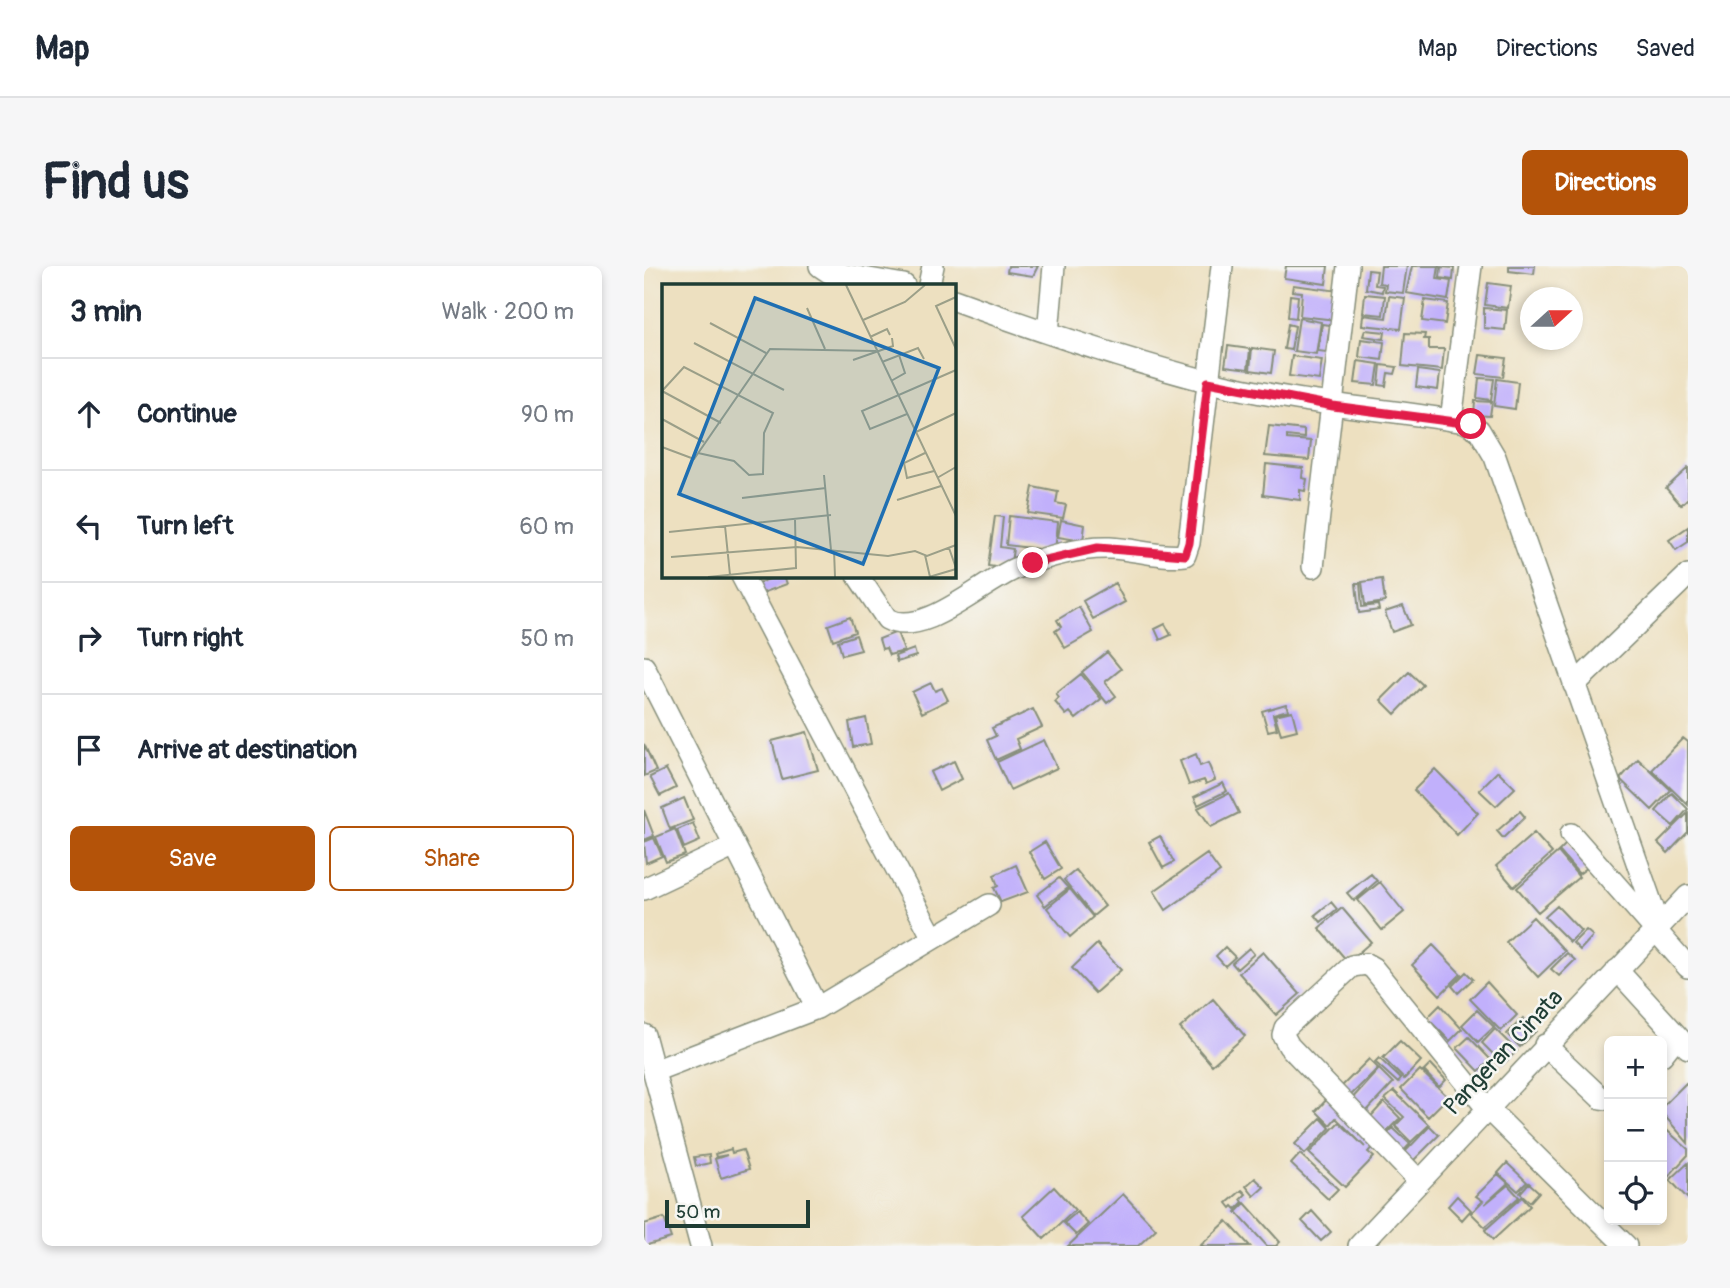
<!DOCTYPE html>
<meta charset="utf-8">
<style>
:root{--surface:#fff;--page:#f6f6f7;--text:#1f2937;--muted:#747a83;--line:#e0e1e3;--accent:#b45309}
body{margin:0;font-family:Pangolin,sans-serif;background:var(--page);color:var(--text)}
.controls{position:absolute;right:21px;bottom:21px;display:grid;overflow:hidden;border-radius:10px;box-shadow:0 4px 10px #0003}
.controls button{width:63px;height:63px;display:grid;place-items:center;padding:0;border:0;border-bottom:2px solid var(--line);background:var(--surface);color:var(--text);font:35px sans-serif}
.compass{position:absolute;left:876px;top:21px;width:63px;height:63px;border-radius:50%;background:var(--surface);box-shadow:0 4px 10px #0003;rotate:69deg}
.scale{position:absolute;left:21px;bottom:18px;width:145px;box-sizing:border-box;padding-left:7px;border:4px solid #1f3d34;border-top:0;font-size:19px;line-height:24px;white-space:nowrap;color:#1f3d34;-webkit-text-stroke:5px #f6f6f2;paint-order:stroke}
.stop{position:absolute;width:21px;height:21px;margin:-16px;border:5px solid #e11d48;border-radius:50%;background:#fff}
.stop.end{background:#e11d48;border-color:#fff;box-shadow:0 2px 7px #0008}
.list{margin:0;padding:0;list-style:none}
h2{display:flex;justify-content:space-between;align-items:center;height:91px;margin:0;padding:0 28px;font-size:30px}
h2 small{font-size:23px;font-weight:400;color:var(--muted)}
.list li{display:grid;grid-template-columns:46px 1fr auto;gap:21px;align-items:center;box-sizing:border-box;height:112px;padding:0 28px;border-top:2px solid var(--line)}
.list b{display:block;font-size:26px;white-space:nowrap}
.list em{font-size:23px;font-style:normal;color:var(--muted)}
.actions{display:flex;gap:14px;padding:21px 28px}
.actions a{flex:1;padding:16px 0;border:2px solid var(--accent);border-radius:10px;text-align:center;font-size:24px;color:var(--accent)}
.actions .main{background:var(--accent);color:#fff}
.icon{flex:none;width:38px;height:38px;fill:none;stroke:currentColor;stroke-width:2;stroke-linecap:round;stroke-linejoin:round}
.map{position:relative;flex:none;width:1044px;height:980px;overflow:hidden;border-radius:10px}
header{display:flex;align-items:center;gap:42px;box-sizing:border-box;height:98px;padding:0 35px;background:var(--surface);border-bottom:2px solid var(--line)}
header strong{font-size:33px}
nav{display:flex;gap:38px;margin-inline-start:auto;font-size:24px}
.intro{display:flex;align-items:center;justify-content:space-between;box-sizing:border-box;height:168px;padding:0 42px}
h1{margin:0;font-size:49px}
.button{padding:18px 32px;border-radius:10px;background:var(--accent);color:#fff;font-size:24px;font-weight:700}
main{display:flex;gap:42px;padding:0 42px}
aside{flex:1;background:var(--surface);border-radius:10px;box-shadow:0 4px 10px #0003}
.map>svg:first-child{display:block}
.building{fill:#c1b0fb}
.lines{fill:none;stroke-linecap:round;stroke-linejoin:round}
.minor-casing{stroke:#868e7a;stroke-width:24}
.minor{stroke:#fff;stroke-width:21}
.route{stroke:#e11d48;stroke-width:9}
.labels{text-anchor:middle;stroke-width:5;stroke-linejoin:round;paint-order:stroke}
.street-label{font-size:24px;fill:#1f3d34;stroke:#f6f6f2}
.inset-road{fill:none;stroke:#9b9f88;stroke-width:2}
.view{fill:#1f6fb2;fill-opacity:0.15;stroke:#1f6fb2;stroke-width:3.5}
.inset-edge{fill:none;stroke:#1f3d34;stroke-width:3.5}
</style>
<header>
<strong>Map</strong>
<nav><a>Map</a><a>Directions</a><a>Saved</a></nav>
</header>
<div class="intro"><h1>Find us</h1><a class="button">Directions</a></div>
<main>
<aside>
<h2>3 min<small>Walk · 200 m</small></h2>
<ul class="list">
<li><svg class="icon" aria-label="ahead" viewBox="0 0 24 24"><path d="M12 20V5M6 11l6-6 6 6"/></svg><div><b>Continue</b></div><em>90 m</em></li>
<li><svg class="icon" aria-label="left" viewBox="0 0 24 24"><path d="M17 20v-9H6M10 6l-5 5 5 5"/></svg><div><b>Turn left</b></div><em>60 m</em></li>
<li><svg class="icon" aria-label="right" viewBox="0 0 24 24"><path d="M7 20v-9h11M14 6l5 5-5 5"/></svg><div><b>Turn right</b></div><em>50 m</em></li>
<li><svg class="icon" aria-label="arrive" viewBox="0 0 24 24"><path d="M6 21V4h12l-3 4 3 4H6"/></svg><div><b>Arrive at destination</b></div></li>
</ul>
<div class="actions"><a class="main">Save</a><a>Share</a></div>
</aside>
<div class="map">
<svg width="1044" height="980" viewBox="0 0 1044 980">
<rect width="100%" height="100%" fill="#f6f6f2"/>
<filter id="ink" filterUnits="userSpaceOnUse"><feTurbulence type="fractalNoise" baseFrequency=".0143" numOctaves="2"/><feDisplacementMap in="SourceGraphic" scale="14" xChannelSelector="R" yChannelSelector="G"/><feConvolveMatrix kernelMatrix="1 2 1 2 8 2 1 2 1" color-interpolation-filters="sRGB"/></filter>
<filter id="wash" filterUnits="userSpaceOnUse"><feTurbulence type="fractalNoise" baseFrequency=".00686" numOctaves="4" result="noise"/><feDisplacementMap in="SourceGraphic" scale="28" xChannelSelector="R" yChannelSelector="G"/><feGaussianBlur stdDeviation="1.57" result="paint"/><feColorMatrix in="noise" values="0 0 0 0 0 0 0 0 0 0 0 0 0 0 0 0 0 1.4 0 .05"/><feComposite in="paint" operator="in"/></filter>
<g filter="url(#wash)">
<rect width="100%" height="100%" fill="#ede0c0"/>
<g id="blocks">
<path class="building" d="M364,0H394L389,10L363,6Z
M642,0H684L682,18L640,12Z
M737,0H763L759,27L741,25L742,18L735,17Z
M768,0H795L793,13L807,15L804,34L762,27Z
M865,0H891L890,8L865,5Z
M797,1L810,2L809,14L796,12Z
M724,4L733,5L731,19L739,20L738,26L722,23Z
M844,17L867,20L864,42L841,39Z
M649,19L695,25L692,54L656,50L658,26L648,25Z
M721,28L741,30L739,49L719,47Z
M646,29L654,30L652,52L644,51Z
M745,30L761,32L757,63L718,59L719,49L742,52Z
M781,34L804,37L801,58L778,55Z
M840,42L863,44L861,64L840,62Z
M655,52L677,56L672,88L650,85Z
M644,58L651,60L647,84L640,83Z
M678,58L686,59L682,86L674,85Z
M721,64L741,66L740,73L719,70Z
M761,67L781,68L780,73H785V83H800L798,104L758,100Z
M717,73L740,76L738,94L715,91Z
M584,80L606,83L604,103L581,100Z
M608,82L630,85L627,107L606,104Z
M836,89L862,92L859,111L833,108Z
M648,90L678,94L675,114L645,110Z
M714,95L735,98L732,119L711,117Z
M737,99L753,101L751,108L744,107L742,120L735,119Z
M774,104L796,107L794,124L772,121Z
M835,112L850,113L847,134L833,132Z
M853,113L874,116L871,143L850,140Z
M831,135L848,136L846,150L830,149Z
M625,160L660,164V172L643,170V173L667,175L665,194L621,190Z
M622,198L659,202L658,212L663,213L661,225L656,224V234L619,229Z
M1044,202V232L1037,239L1022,222Z
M389,221L414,226L412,237L422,239L419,252L384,247Z
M351,250L359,251L356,281L369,283L366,303L344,300Z
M365,250L414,256L411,285L362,279Z
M417,254L441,259L439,275L414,271Z
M1044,261V276L1032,284L1025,274Z
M133,310H140L143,318L113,329L109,319Z
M738,313L741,336L721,339L718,316Z
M471,317L481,336L449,353L439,335Z
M712,317H716L718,341L734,339L735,344L715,347Z
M759,340L767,359L748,366L741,346Z
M435,341L449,366L421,382L411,365L417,361L413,354Z
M206,351L211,366L189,374L184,359Z
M521,358L527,369L516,374L511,363Z
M253,366L260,385L245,389L242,382L238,383L235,373Z
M212,369L217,384L198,389L194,375Z
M270,383L272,390L253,396L251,390Z
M463,386L477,403L461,416L472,430L463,437L438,406Z
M765,406L779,419L751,448L737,434Z
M437,408L457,433L432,453L426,446L422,449L411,436L415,432L412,428Z
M287,417L291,425L298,422L304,434L278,447L268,426Z
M642,438L644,444L629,448L633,463L624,465L618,445Z
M389,443L398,461L372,473L376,483L352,494L343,474L352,470L348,462Z
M648,445L653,464L637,468L631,449Z
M222,452L227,478L209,481L205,456Z
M163,466L174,504L138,513L128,475Z
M1039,472L1044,476V539L1008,504Z
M400,474L413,502L366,524L353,496Z
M0,478L12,505L0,510Z
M552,488L556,500L564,497L571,514L562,518L560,514L545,519L536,495Z
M994,493L1027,524L1008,544L976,513Z
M310,495L318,513L295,525L286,506Z
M22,503L32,522L16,530L6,511Z
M791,503L834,547L813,569L770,524Z
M854,505L871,522L852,540L835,524Z
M579,517L583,525L554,539L550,531Z
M585,527L595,547L567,561L554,542Z
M1028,527L1044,543L1029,560L1012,545Z
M40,532L49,554L26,563L18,542Z
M0,544L10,570L0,574Z
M876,545L881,551L859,572L853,565Z
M1044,547V566L1024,587L1014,577Z
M49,557L56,575L40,582L33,564Z
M31,563L41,589L22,596L12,571Z
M890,567L908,587L870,621L852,600Z
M516,570L530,596L519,602L505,576Z
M10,572L18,590L2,597L0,576Z
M401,576L417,603L401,613L385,586Z
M923,577L944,601L935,608L915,585Z
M914,586L935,611L894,646L873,622Z
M563,588L576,606L522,644L510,625Z
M372,599L384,626L357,636L350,622L354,620L350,609Z
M432,604L461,640L449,650L420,614Z
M727,608L733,615L710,635L703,627Z
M415,612L424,622L401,640L393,629Z
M736,616L760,646L738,664L714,634Z
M426,623L449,651L426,671L403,642Z
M687,636L693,643L677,656L671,649Z
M913,640L937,665L926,676L901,651Z
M698,642L727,676L704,696L675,662Z
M889,651L921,685L894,711L862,676Z
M942,664L949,670L936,684L929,677Z
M453,678L477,704L451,727L428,702Z
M789,679L817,708L796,729L768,699Z
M581,681L591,691L581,700L572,690Z
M605,682L610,688L593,703L588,697Z
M619,686L656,728L632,749L595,707Z
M923,687L931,694L915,710L907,703Z
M822,706L829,713L814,727L808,720Z
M843,716L873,749L857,765L826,733Z
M569,733L601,770L568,799L536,762Z
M796,739L818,763L806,775L783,752Z
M833,744L850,761L834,776L818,759Z
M879,752L892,765L876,781L863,768Z
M851,763L873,785L859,798L838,777Z
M825,771L847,794L835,805L813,782Z
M756,775L777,795L760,813L739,792Z
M735,792L757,813L754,817L731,796Z
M725,793L734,802L703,833L694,824Z
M787,798L802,814L795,821L780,805Z
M735,803L749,817L719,849L705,836Z
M776,804L804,831L784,851L757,823Z
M1042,817L1044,819V877L1018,847V841Z
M750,825L785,859L767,876L751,860L760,851L741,833Z
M684,832L730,879L724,886L730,891L701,921L665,887L695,856L721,881L692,852L686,859L672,845Z
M740,836L756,852L735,873L720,858Z
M677,852L686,862L661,888L651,878Z
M786,860L795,869L766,898L758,889Z
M1018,860L1044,883V889L1021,914L1018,911Z
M749,862L766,878L754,891L737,874Z
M87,883L88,887L99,884L105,903L77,912L71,893L83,889L72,891L71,888Z
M656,888L694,923L684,933L647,898Z
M65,889L66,897L52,900L50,891Z
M863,897L883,916L874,925L854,907Z
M1044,897V933L1026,914Z
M854,908L864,917L841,938L864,919L875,931L841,961L827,947L839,935L832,930Z
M611,912L620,921L610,930L602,920Z
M885,917L895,926L886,936L876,927Z
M410,921L431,944L400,973L379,950Z
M598,924L602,928L597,933L599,936L592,943L589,940L587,942L583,937Z
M479,928L512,963L494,980H424Z
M813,930L827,944L818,954L804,940Z
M878,931L886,940L849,974L841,964Z
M601,937L636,976L632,980H623L592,946Z
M668,945L687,966L677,975L658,955Z
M433,946L444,958L432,969L420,957Z
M20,952L27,972L0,980V958Z
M583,955L606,980H556Z"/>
</g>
</g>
<g filter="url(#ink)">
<use href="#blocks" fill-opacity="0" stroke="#868e7a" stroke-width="2"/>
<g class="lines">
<defs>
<path id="minor" d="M176,0L185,6L260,19
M285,19L289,0
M310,34C393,64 477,93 563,115C648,137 735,142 821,156L835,164L851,191L1015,659
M404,67L410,0
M807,154L827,0
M669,301L704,0
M98,310L289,672
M214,310L243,353C280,373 339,315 373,302C401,291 436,281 466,282C491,283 516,292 541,289L545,277L578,0
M0,401L173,742
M930,419L1044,309
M927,568L1044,701
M0,623L91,580
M973,704L1044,782
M0,769L57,980
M901,779L957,832L965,833
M1018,789L1033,770
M10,805L173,742L345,639
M775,915L645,780L639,769L641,762L708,700L722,698L729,702L842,841L982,980
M715,980L1044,630"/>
</defs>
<use href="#minor" class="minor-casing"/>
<use href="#minor" class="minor"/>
</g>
</g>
<g class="lines" filter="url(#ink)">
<path class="route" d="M389,297L454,282L541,289L545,277L564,116L689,140L827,158"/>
</g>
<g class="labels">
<g class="street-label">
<text transform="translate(859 786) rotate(-47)" y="8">Pangeran Cinata</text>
</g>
</g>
<g transform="translate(18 18)">
<rect width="294" height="294" fill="#ede0c0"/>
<path class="inset-road" d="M184,1L294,232M294,13L274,22L294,65M145,24L163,65M201,36L243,18L263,1M48,39L104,69M208,53L225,45L228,51M32,59L122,106M191,76L231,62L230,54M220,78L256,64L262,75M229,97L243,89L237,71M0,107L22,83L111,129L102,149L101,190L87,191L72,177L36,169M0,107L59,139M245,130L208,145L200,127L294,86M0,135L42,158M254,148L294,129M0,163L32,175L108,65L214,67M263,169L242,179L245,194L272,187M162,191L169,266M275,194L294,183M80,214L164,204M235,216L279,202M63,242L68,291M7,248L169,231M287,264L294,284M172,266L173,293M263,271L268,293M9,273L135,263L226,272L253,267L265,272L294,261M46,293L134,284L133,235M267,293L294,285"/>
<path class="view" d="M93,14L277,84L201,280L17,210Z"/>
<rect width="294" height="294" class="inset-edge"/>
</g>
</svg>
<div class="controls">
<button>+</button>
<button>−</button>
<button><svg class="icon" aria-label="locate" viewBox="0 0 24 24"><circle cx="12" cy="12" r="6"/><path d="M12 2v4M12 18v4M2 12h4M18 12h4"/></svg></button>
</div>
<svg class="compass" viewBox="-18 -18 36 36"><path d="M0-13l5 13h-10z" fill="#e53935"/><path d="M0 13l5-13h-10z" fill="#747a83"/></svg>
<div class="scale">50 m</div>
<div class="stop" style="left:827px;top:158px"></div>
<div class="stop end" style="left:389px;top:297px"></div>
</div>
</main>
